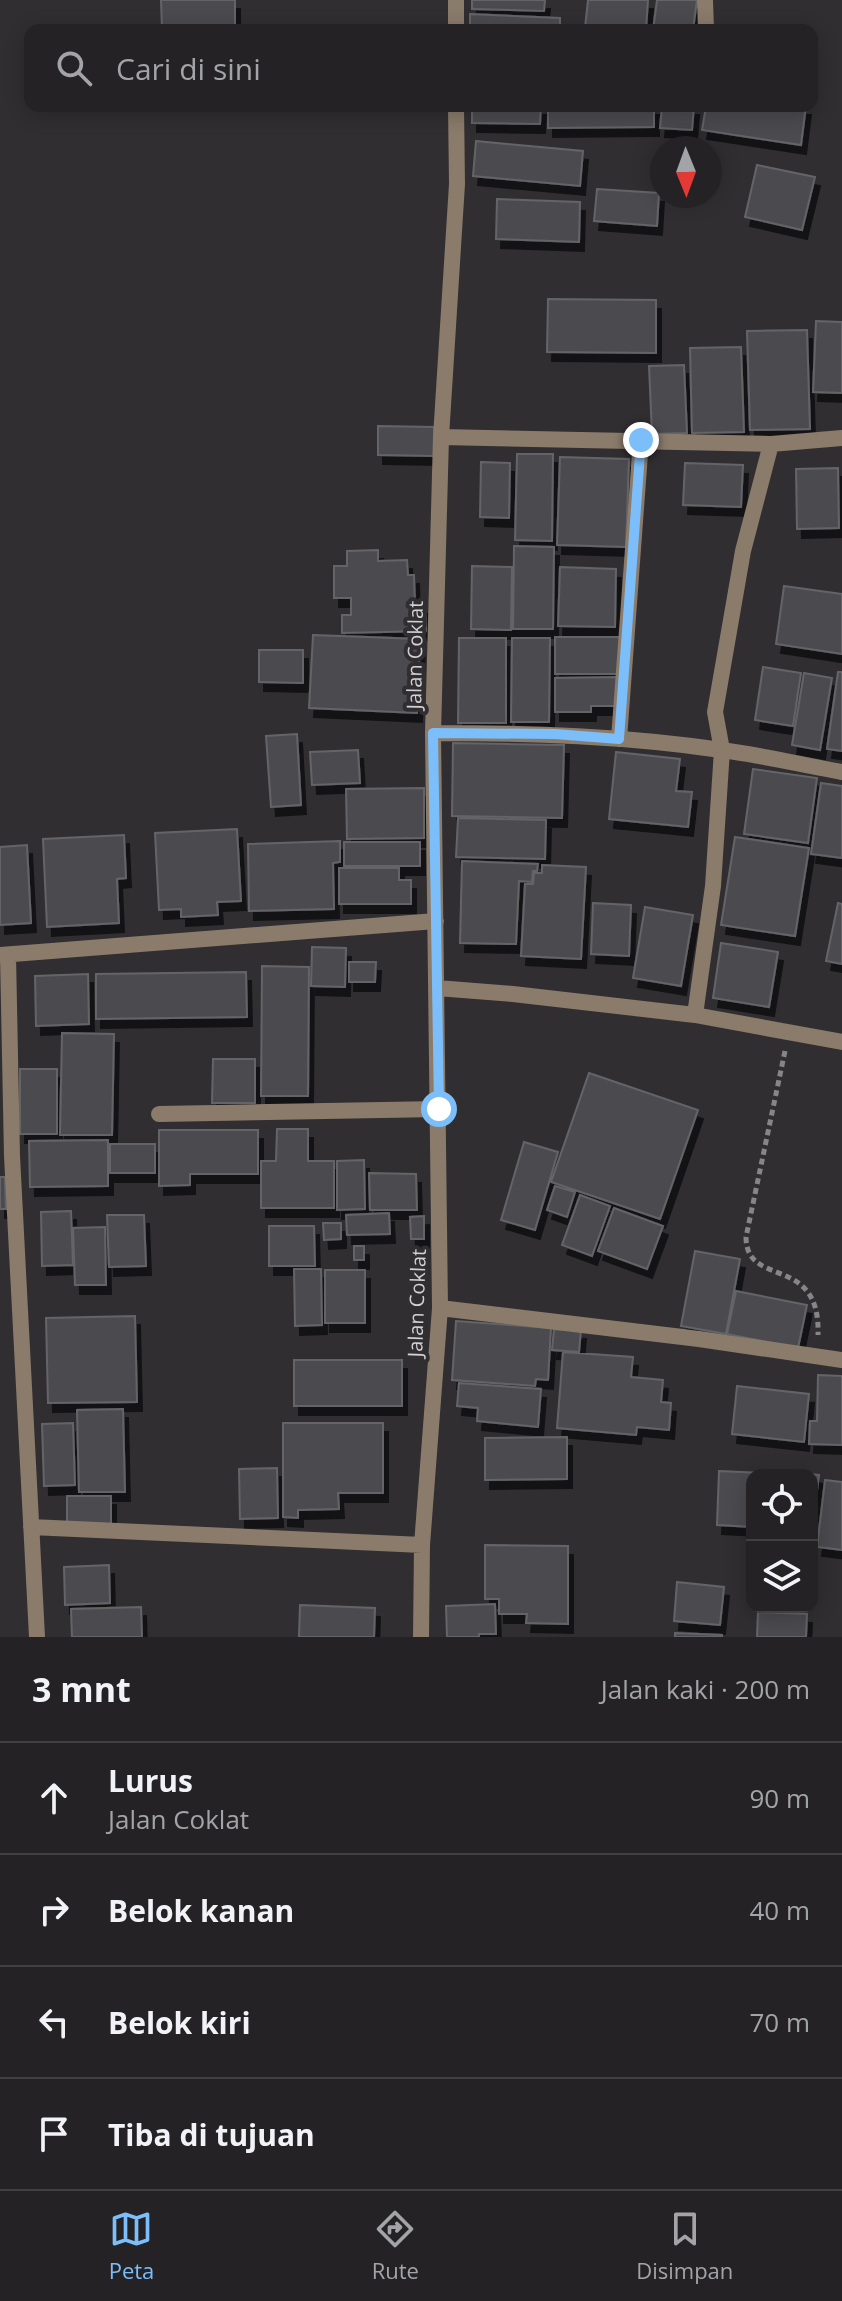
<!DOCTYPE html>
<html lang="id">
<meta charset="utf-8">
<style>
:root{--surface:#242225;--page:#2c2a2d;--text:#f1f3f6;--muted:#a3a4a7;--line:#413f42;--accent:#7bbef9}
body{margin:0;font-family:"Open Sans",sans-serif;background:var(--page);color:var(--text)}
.controls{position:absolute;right:24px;bottom:24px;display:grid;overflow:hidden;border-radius:16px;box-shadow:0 4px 20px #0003}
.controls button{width:72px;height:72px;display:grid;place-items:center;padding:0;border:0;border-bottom:2px solid var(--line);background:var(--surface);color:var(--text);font:40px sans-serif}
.compass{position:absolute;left:650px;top:136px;width:72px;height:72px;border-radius:50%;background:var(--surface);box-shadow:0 4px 20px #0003;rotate:179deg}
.stop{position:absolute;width:24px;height:24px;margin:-18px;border:6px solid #7bbef9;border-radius:50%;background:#fff}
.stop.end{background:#7bbef9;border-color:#fff;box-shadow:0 2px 8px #0008}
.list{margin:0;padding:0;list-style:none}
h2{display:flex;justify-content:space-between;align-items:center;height:104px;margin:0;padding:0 32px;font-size:34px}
h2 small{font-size:26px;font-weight:400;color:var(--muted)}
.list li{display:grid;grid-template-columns:52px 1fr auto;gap:24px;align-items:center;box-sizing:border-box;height:112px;padding:0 32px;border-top:2px solid var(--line)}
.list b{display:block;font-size:30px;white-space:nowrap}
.list p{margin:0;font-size:26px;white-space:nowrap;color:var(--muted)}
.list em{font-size:26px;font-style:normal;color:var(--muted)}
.icon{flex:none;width:44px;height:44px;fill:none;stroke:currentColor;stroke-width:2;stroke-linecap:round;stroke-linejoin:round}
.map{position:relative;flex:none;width:842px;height:1637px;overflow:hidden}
.search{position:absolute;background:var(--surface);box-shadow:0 4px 20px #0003;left:24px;right:24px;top:24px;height:88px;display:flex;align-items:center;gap:20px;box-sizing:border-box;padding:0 28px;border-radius:16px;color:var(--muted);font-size:30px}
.sheet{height:552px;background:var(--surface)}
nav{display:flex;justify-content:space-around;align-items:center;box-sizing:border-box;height:112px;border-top:2px solid var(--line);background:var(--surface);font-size:22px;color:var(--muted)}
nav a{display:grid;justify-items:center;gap:4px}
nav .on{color:var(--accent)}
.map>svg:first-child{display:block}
.building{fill:#4c4c50;stroke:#636468;stroke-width:2;filter:url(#shadow)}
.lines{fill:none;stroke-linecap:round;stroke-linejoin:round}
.path{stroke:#868587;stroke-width:5;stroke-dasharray:6 4;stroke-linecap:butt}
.lane{stroke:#8a7b6b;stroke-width:16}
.street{stroke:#8a7b6b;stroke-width:16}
.route{stroke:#7bbef9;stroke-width:10}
.labels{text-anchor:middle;stroke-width:8;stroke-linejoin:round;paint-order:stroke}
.street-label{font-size:20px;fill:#d2d1d3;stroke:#302e31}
</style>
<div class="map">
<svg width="842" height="1637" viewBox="0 0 842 1637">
<defs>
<filter id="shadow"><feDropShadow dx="5" dy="9" stdDeviation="0" flood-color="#0009"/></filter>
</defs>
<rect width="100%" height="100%" fill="#302e31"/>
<path class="building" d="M161,0H235V30H162Z
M472,0H545L544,11L472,9Z
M588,0H648L646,30L585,28Z
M657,0H697L693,30H653Z
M470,14L560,18V30H470Z
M472,106H541L540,124L472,123Z
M548,106H654V127L548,128Z
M662,106H694L692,130L660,128Z
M706,106H806L801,145L702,130Z
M476,141L583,151L580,186L473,176Z
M757,165L815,177L802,230L745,217Z
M597,189L659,193L657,226L594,221Z
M497,199L580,202L579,242L496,239Z
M548,299L656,300V353L547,352Z
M816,321L842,322V393L813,392Z
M807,330L810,429L750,430L747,331Z
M741,347L744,432L692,433L690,348Z
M684,365L687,433L652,434L649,366Z
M378,426L434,427V456L378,455Z
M517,454H553L552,541L515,540Z
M560,457L629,459L626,547L557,545Z
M481,462L510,463L509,518L480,517Z
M685,463L743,465L741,507L683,505Z
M838,468L839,528L797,529L796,469Z
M514,546L554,547L553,629H513Z
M378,550V561L407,560L408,575H414L415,605H425L426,631L342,633V615H351V598H334V566H347V551Z
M472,566L512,567L511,630L471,629Z
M560,567L616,569L615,627L558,626Z
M784,586L842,594V654L776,644Z
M313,635L420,639L417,713L309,708Z
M555,637H622V674H555Z
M459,638H506V723H458Z
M512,638H550L549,722H511Z
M259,650H303V683L259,682Z
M763,667L801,673L793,726L755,720Z
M838,672H842V751L827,749Z
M804,673L832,678L820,750L792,745Z
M619,677V706H591V712H555V678Z
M297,734L301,805L271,807L266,736Z
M453,743L564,745L562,818L452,816Z
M358,750L360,783L312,785L310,752Z
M616,752L680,759L676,791L692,792L688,827L609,819Z
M753,769L817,778L808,843L744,834Z
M821,783L842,786V858L811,854Z
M424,788V838L347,839L346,789Z
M458,818L546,820L545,859L456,857Z
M237,829L241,901L217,902L218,915L181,917V909L159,910L155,833Z
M124,835L126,878L117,879L119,923L47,927L43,839Z
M735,837L809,848L795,936L721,925Z
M340,841V862L333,863L334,909L249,911L248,844Z
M344,842H420V866H344Z
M27,845L31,923L0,925V847Z
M462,861L538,864L537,871H533L532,882L519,881L516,944L460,943Z
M542,865L586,867L581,959L521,956L525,884H533L534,873H542Z
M339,868H399V880H411V904H339Z
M593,903L631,905L629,956L591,954Z
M838,903L842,904V964L826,961Z
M645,907L693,915L681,986L633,978Z
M721,943L778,952L769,1007L713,998Z
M312,947L346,948L345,987L311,986Z
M349,962H376L375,982H349Z
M262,966L309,967L308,1096H261Z
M246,972L247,1017L96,1019V974Z
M88,974L89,1024L36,1026L35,976Z
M62,1033L114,1034L112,1135H60Z
M213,1059H255V1103H212Z
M20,1069H57V1134H20Z
M589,1073L698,1110L660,1219L551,1182Z
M277,1129H308V1161H334V1208H261V1161H276Z
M159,1130H258V1174H190V1185L159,1186Z
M108,1140V1186L30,1187L29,1141Z
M524,1142L558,1152L535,1230L501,1220Z
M110,1144H155V1173H110Z
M364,1160L365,1209L337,1210V1161Z
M369,1173L416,1174L417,1210H370Z
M0,1177H5L6,1209H0Z
M555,1186L575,1192L567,1217L547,1210Z
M580,1195L610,1206L592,1256L562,1245Z
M614,1208L663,1226L647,1269L598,1251Z
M71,1211L73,1265L42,1266L41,1212Z
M389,1213L390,1234L347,1235L346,1215Z
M107,1215H144L146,1266L109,1267Z
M424,1216V1239H411L410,1217Z
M323,1223H341V1239L324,1240Z
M269,1226H314L315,1266H269Z
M105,1227L106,1285H75L73,1228Z
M354,1246H364V1260H354Z
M695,1251L740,1259L726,1334L681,1326Z
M294,1269H321L322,1325L295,1326Z
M325,1270H365V1323H325Z
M736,1291L807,1305L798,1348L727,1334Z
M135,1316L137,1402L48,1403L46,1318Z
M456,1321L551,1328L548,1380L536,1379L535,1386L452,1380Z
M554,1329L581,1330L579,1352L552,1350Z
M563,1352L633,1357L631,1377L663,1380L661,1402L671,1403L669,1430L637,1427L636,1435L557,1428Z
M294,1360H402V1406H294Z
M818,1375L842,1376V1445L809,1444L810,1421H817Z
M459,1383L541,1389L538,1427L477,1421L478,1408L457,1406Z
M737,1386L809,1394L804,1442L732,1434Z
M123,1409L125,1492H79L77,1410Z
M73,1423L75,1485L44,1486L42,1424Z
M283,1423H383V1493H338L339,1509L298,1510V1518L283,1517Z
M567,1437V1479L485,1480V1438Z
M277,1468L278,1518L240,1519L239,1469Z
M719,1471L766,1473L752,1475V1527L717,1525Z
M787,1472L819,1475L812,1529V1475H787Z
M825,1480L842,1482V1550L817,1547Z
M67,1496H111V1526H67Z
M485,1545L568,1546V1624L526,1623L527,1614H499V1599H485Z
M109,1565L110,1603L65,1605L64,1567Z
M677,1582L724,1587L720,1625L674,1621Z
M495,1604L496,1634H479V1637H447L446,1606Z
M300,1605L375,1608L374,1637H299Z
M141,1607L142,1637H72L71,1609Z
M758,1612L807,1614L806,1637H757Z
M675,1633L722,1635V1637H675Z"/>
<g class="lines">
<path class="path" d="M785,1051L746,1237C746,1289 821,1253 818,1335"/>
<path class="lane" d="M159,1114L439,1109"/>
<path class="street" d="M456,0V30
M705,0L706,30
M441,437L771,444L842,438
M433,733C530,733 626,736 721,750C762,755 802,765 842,772
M619,739L641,440
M0,955L436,921
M8,955L12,1156L37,1637
M437,988L513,994L695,1015L842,1042
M695,1015L713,886L722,750L715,712L743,551L771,444
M440,1308L699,1339L842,1360
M31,1527L422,1545
M421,1637L422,1545L440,1308L433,733L441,437L457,184L456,106"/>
</g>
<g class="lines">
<path class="route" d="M439,1109L433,733L555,734L619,739L641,440"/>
</g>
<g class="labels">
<g class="street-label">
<text transform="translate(415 655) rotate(-89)" y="7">Jalan Coklat</text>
<text transform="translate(417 1303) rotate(-88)" y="7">Jalan Coklat</text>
</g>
</g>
</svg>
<div class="controls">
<button><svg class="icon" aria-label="locate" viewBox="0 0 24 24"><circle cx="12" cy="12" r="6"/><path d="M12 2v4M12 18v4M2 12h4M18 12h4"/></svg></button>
<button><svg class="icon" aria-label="layers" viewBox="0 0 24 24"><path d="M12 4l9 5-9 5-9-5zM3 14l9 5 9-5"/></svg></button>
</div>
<svg class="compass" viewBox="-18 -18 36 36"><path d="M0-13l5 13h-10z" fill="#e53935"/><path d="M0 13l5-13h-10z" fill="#a3a4a7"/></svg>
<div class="stop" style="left:439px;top:1109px"></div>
<div class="stop end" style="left:641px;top:440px"></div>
<div class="search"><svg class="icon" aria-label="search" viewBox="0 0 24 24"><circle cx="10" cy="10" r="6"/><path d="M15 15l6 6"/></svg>Cari di sini</div>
</div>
<section class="sheet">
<h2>3 mnt<small>Jalan kaki · 200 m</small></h2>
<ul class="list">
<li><svg class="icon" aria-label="ahead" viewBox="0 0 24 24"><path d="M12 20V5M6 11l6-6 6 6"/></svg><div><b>Lurus</b><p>Jalan Coklat</p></div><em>90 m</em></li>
<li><svg class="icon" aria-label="right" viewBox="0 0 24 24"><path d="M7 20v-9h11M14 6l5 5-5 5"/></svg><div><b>Belok kanan</b></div><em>40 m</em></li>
<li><svg class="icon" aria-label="left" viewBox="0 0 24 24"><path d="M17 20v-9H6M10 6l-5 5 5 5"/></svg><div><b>Belok kiri</b></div><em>70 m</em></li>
<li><svg class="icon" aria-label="arrive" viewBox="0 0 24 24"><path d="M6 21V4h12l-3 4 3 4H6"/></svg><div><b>Tiba di tujuan</b></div></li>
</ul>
</section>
<nav>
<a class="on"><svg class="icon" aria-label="map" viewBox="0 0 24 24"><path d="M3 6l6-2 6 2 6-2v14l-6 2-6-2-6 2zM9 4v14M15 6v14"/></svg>Peta</a>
<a><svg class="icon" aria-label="directions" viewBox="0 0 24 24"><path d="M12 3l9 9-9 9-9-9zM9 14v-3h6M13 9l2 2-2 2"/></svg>Rute</a>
<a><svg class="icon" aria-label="saved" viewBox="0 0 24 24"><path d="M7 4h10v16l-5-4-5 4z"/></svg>Disimpan</a>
</nav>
